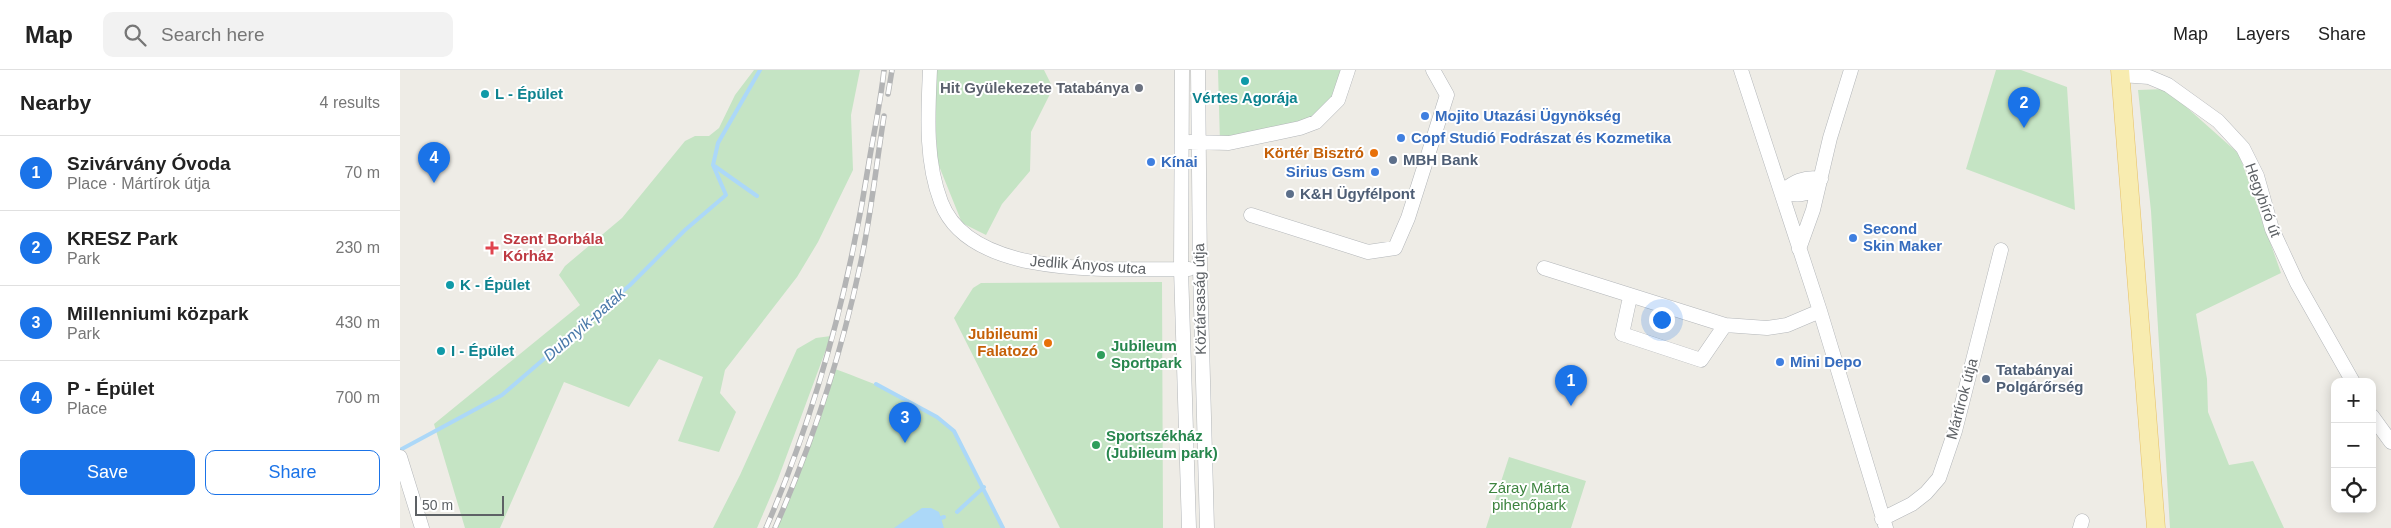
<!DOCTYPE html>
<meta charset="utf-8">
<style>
:root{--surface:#fff;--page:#f2f2f2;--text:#222;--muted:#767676;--line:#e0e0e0;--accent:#1a73e8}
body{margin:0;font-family:Arial,sans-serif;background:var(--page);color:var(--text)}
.controls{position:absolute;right:15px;bottom:15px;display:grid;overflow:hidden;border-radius:10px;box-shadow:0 2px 12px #0003}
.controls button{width:45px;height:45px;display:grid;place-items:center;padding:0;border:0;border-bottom:1px solid var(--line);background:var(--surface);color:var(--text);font:25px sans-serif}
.scale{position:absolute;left:15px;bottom:12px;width:89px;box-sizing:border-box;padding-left:5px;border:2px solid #5d6165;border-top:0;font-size:14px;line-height:18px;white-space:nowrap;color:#5d6165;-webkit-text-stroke:4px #fff;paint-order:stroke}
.you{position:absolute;left:1261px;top:249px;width:18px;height:18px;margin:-12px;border:4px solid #fff;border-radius:50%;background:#1a73e8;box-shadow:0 0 0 8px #1a73e833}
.badge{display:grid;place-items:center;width:32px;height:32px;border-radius:50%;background:var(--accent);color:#fff;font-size:16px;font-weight:700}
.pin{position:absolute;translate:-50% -41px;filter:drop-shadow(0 1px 2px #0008)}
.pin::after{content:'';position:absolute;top:26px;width:18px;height:15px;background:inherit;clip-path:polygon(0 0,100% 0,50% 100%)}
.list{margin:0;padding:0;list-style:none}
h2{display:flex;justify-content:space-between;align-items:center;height:65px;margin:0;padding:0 20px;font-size:21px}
h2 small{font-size:16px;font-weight:400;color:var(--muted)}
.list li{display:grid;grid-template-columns:32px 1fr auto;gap:15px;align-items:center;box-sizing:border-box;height:75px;padding:0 20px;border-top:1px solid var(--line)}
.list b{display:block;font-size:19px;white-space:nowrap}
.list p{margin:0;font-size:16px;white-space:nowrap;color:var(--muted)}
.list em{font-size:16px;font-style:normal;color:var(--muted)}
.actions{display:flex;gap:10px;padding:15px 20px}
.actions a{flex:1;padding:11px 0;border:1px solid var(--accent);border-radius:10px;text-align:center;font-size:18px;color:var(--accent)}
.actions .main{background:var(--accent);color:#fff}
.icon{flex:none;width:28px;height:28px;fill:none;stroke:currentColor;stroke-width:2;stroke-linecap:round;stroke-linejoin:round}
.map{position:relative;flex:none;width:1991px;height:458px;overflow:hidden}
header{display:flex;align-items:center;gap:30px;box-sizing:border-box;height:70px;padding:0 25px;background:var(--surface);border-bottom:1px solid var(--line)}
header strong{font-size:24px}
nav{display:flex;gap:28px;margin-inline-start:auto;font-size:18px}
.search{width:350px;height:45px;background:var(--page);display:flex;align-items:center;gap:12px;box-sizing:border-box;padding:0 18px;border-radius:10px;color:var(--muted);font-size:19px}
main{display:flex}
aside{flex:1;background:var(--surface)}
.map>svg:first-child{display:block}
.green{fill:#c5e4c4}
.water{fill:#acd8f8}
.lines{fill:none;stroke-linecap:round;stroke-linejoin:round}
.stream{stroke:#acd8f8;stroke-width:4}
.minor-casing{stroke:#b3b6b9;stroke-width:15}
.major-casing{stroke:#e6c067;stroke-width:19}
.minor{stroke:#fff;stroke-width:14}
.major{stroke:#f8ecb0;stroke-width:18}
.rail-casing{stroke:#b3b4b5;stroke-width:5.5}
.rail{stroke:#fff;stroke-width:4;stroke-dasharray:11;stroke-linecap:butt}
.culture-dot{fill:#0f9aa8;stroke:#fff;stroke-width:2}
.worship-dot{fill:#6b7280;stroke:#fff;stroke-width:2}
.shop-dot{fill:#3f7fe0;stroke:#fff;stroke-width:2}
.food-dot{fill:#e8710a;stroke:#fff;stroke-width:2}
.service-dot{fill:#5c6f8a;stroke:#fff;stroke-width:2}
.health-dot{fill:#e0444e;stroke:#fff;stroke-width:2}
.leisure-dot{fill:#2e9e5b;stroke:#fff;stroke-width:2}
.labels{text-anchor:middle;stroke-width:4;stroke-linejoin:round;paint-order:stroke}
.worship-label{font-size:15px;font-weight:bold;fill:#5b616d;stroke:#fff;text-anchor:end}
.culture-label{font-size:15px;font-weight:bold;fill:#0d838f;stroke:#fff;text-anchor:start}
.shop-label{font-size:15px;font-weight:bold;fill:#366cbe;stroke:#fff;text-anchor:start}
.food-label{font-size:15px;font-weight:bold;fill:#c56008;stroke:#fff;text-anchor:end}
.service-label{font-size:15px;font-weight:bold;fill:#4e5e75;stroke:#fff;text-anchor:start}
.street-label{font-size:15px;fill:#5d6165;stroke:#fff}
.health-label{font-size:15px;font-weight:bold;fill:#be3a42;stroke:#fff;text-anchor:start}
.leisure-label{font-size:15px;font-weight:bold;fill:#27864d;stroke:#fff;text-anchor:start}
.park-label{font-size:15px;fill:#3d843f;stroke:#fff}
.water-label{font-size:16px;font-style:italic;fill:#4a79a9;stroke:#fff}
</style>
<header>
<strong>Map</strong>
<div class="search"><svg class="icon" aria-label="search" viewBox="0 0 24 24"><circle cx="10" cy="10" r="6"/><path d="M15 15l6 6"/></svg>Search here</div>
<nav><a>Map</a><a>Layers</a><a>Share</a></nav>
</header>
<main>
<aside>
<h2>Nearby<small>4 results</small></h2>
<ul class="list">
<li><span class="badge">1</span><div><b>Szivárvány Óvoda</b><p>Place · Mártírok útja</p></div><em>70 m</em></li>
<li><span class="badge">2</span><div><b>KRESZ Park</b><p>Park</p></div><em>230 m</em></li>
<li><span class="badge">3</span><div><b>Millenniumi közpark</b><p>Park</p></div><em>430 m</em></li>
<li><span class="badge">4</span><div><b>P - Épület</b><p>Place</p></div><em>700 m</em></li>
</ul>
<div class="actions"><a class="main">Save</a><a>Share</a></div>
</aside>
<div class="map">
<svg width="1991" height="458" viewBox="0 0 1991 458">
<rect width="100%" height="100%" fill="#eeece6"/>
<path class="green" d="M354,0H460L451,45L453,100L418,172L397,207L325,300L320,323L336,342L319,382L278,371L303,307L259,289L229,337L164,312L100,458H65L34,354L180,235L159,205L165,196L222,148L285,71L295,66H309L319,58L335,25Z
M536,0H644L653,18L631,62L630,101L602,134L586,165L562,153L537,91L535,29Z
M818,0H948L916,52L820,74Z
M1596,0H1621L1667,17L1675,140L1566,99Z
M1766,19L1839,84L1881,203L1796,244L1807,309L1808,342L1829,395L1853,391L1884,458H1770L1751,141L1738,20Z
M762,212L763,458H660L554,248L573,218L581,213Z
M431,266L378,409L357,458H313L340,405L397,279L416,268Z
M435,299C475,314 530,333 558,367L603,458H377L401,398Z
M1109,387L1186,411L1171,458H1086Z"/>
<path class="water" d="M522,438H531L539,442L544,458H494Z"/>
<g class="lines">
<path class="stream" d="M357,126L313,95L318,73L360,0
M476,314L537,347L554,361L603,458
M0,380L102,325L230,215L285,160L326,125L313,95
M557,442L584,417
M541,448L544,447"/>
<defs>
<path id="minor" d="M530,0C528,44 525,90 541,132C571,212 721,198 789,199
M782,0L781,199L789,458
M798,0L800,199L807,458
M1341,0L1420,241L1486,458
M1721,5L1749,7L1768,15L1818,51L1843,78L1857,106L1872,159L1897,213L1953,312
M790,72L829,73L900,58L916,52L938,30L948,0
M1381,122C1400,127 1408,126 1420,110
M1381,122C1394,112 1404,106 1421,109
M851,145L968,182L995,178L1008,148L1047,25L1033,0
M1399,179L1413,140L1430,68L1451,0
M1144,198L1325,255L1367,258L1387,255L1420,241
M1230,227L1222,264L1301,290L1325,255
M1972,346L1991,372
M0,387L22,458
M1482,449L1512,434L1526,423L1539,408L1555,361L1601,180
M1680,458L1682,451"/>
<path id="major" d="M1720,0L1756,458"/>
</defs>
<use href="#minor" class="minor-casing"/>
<use href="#major" class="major-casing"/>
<use href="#minor" class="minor"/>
<use href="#major" class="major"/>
<defs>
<path id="rail" d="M488,24L492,0
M366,458C418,338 450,215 470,86C475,57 481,29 484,0
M375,458C412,374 441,285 460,196C471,146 476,96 484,46"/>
</defs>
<use href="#rail" class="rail-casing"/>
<use href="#rail" class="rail"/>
</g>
<g class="culture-dot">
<circle cx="845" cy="11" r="5"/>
<circle cx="85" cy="24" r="5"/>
<circle cx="50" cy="215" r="5"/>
<circle cx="41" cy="281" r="5"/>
</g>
<circle class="worship-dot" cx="739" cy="18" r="5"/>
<g class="shop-dot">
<circle cx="1025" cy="46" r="5"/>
<circle cx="1001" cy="68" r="5"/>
<circle cx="751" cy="92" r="5"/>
<circle cx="975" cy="102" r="5"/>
<circle cx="1453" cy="168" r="5"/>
<circle cx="1380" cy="292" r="5"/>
</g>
<g class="food-dot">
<circle cx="974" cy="83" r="5"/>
<circle cx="648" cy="273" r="5"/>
</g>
<g class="service-dot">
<circle cx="993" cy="90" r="5"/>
<circle cx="890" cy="124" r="5"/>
<circle cx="1586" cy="309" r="5"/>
</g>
<path class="health-dot" d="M89.5 170.5h5v5h5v5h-5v5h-5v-5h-5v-5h5z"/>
<g class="leisure-dot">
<circle cx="701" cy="285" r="5"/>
<circle cx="696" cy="375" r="5"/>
</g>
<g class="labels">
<g class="worship-label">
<text x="729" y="23">Hit Gyülekezete Tatabánya</text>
</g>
<g class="culture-label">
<text x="95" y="29">L - Épület</text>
<text x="845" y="33" text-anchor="middle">Vértes Agorája</text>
<text x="60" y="220">K - Épület</text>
<text x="51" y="286">I - Épület</text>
</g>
<g class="shop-label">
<text x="1035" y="51">Mojito Utazási Ügynökség</text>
<text x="1011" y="73">Copf Studió Fodrászat és Kozmetika</text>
<text x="761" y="97">Kínai</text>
<text x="965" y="107" text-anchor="end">Sirius Gsm</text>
<text x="1463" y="164">Second<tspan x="1463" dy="17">Skin Maker</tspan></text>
<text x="1390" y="297">Mini Depo</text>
</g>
<g class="food-label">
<text x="964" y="88">Körtér Bisztró</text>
<text x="638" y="269">Jubileumi<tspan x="638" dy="17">Falatozó</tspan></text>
</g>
<g class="service-label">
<text x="1003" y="95">MBH Bank</text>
<text x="900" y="129">K&amp;H Ügyfélpont</text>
<text x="1596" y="305">Tatabányai<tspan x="1596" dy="17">Polgárőrség</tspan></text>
</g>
<g class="street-label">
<text transform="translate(1863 130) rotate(70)" y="5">Hegybíró út</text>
<text transform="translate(688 195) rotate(4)" y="5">Jedlik Ányos utca</text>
<text transform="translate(800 229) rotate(-91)" y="5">Köztársaság útja</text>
<text transform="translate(1562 329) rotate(-75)" y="5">Mártírok útja</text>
</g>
<g class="health-label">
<text x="103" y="174">Szent Borbála<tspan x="103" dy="17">Kórház</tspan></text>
</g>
<g class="leisure-label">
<text x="711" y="281">Jubileum<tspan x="711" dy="17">Sportpark</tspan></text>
<text x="706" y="371">Sportszékház<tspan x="706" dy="17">(Jubileum park)</tspan></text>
</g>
<g class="park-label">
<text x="1129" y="423">Záray Márta<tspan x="1129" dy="17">pihenőpark</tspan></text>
</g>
<g class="water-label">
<text transform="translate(184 254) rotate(-41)" y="6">Dubnyik-patak</text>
</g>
</g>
</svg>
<div class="controls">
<button>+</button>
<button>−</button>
<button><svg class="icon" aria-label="locate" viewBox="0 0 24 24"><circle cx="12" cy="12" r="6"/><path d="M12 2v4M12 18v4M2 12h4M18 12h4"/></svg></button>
</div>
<div class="scale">50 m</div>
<div class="you"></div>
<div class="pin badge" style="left:1171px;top:336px">1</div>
<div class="pin badge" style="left:1624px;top:58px">2</div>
<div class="pin badge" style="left:505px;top:373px">3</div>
<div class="pin badge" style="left:34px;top:113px">4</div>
</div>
</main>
